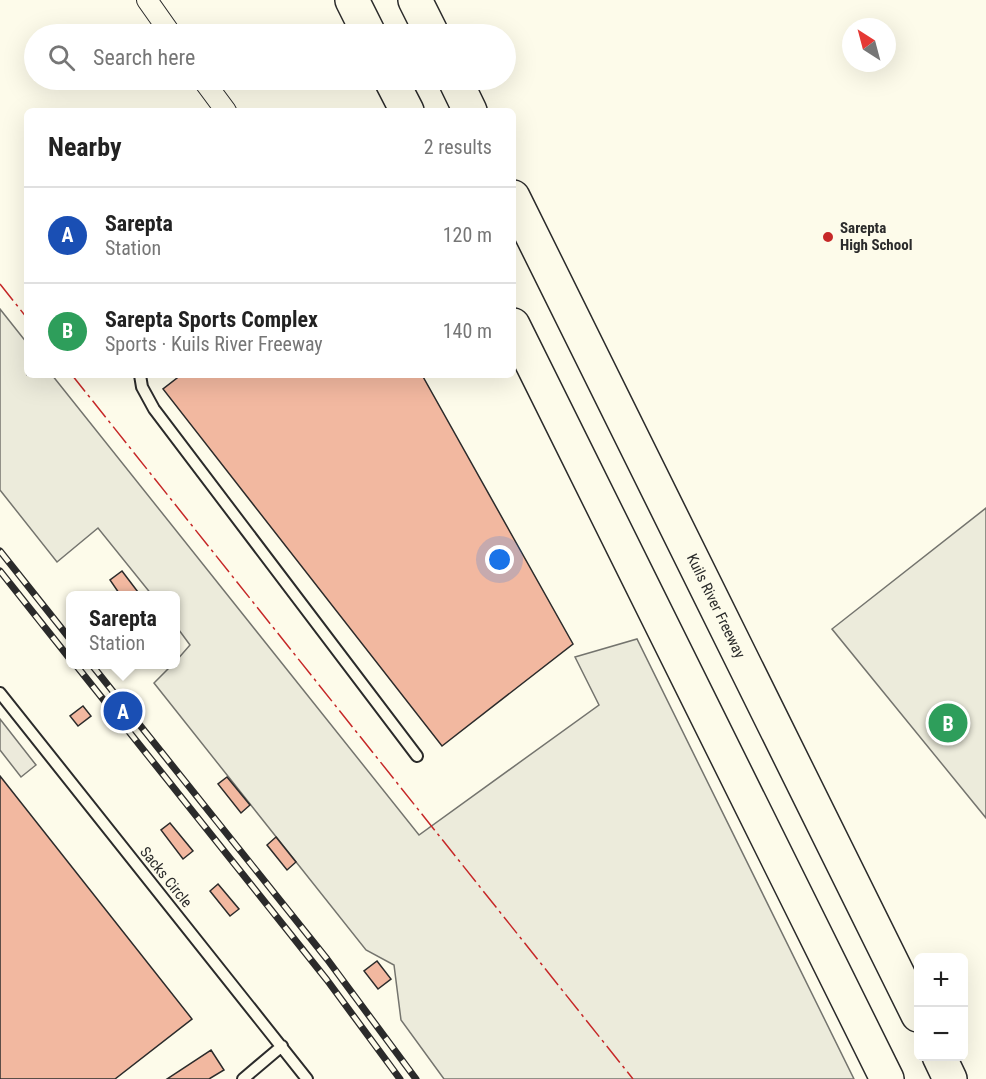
<!DOCTYPE html>
<meta charset="utf-8">
<style>
:root{--surface:#fff;--page:#f6f6f6;--text:#222;--muted:#767676;--line:#e0e0e0;--accent:#c62828}
body{margin:0;font-family:"Roboto Condensed",sans-serif;background:var(--page);color:var(--text)}
.controls{position:absolute;right:18px;bottom:18px;display:grid;overflow:hidden;border-radius:9px;box-shadow:0 6px 24px #0002}
.controls button{width:54px;height:54px;display:grid;place-items:center;padding:0;border:0;border-bottom:2px solid var(--line);background:var(--surface);color:var(--text);font:30px sans-serif}
.compass{position:absolute;left:842px;top:18px;width:54px;height:54px;border-radius:50%;background:var(--surface);box-shadow:0 6px 24px #0002;rotate:324deg}
.you{position:absolute;left:500px;top:560px;width:21px;height:21px;margin:-15px;border:4px solid #fff;border-radius:50%;background:#1a73e8;box-shadow:0 0 0 9px #1a73e833}
.badge{display:grid;place-items:center;width:39px;height:39px;border-radius:50%;background:var(--accent);color:#fff;font-size:20px;font-weight:700}
.pin{position:absolute;translate:-50% -50%;border:3px solid #fff;box-shadow:0 2px 6px #0006}
.popup{position:absolute;left:66px;top:591px;width:114px;height:78px;box-sizing:border-box;display:grid;place-content:center;border-radius:9px;background:var(--surface);filter:drop-shadow(0 2px 4px #0005);font-size:20px;white-space:nowrap;color:var(--muted)}
.popup b{font-size:22px;color:var(--text)}
.popup::after{content:'';position:absolute;left:50%;top:100%;margin-left:-12px;border:12px solid transparent;border-top-color:var(--surface)}
.list{margin:0;padding:0;list-style:none}
h2{display:flex;justify-content:space-between;align-items:center;height:78px;margin:0;padding:0 24px;font-size:26px}
h2 small{font-size:20px;font-weight:400;color:var(--muted)}
.list li{display:grid;grid-template-columns:39px 1fr auto;gap:18px;align-items:center;box-sizing:border-box;height:96px;padding:0 24px;border-top:2px solid var(--line)}
.list b{display:block;font-size:22px;white-space:nowrap}
.list p{margin:0;font-size:20px;white-space:nowrap;color:var(--muted)}
.list em{font-size:20px;font-style:normal;color:var(--muted)}
.icon{flex:none;width:33px;height:33px;fill:none;stroke:currentColor;stroke-width:2;stroke-linecap:round;stroke-linejoin:round}
.map{position:relative;flex:none;width:986px;height:1079px;overflow:hidden}
.search{position:absolute;background:var(--surface);box-shadow:0 6px 24px #0002;left:24px;top:24px;width:492px;height:66px;display:flex;align-items:center;gap:15px;box-sizing:border-box;padding:0 21px;border-radius:33px;color:var(--muted);font-size:22px}
.panel{position:absolute;background:var(--surface);box-shadow:0 6px 24px #0002;left:24px;top:108px;width:492px;height:270px;border-radius:9px}
.map>svg:first-child{display:block}
.green{fill:#ecebdb;stroke:#74746e;stroke-width:1.5}
.parking{fill:#eceadb;stroke:#74746e;stroke-width:1.5}
.building{fill:#f2b8a0;stroke:#2b2b2b;stroke-width:1.5}
.lines{fill:none;stroke-linecap:round;stroke-linejoin:round}
.lane-casing{stroke:#2b2b2b;stroke-width:14}
.street-casing{stroke:#2b2b2b;stroke-width:22}
.highway-casing{stroke:#2b2b2b;stroke-width:36}
.lane{stroke:#fdfbea;stroke-width:10}
.street{stroke:#fdfbea;stroke-width:20}
.highway{stroke:#fdfbea;stroke-width:33}
.rail-casing{stroke:#2b2b2b;stroke-width:7}
.rail{stroke:#fdfbea;stroke-width:4.5;stroke-dasharray:14;stroke-linecap:butt}
.power{stroke:#c62828;stroke-width:1.5;stroke-dasharray:21 4.5 3 4.5;stroke-linecap:butt}
.poi-dot{fill:#c62828;stroke:#fdfbea;stroke-width:2}
.labels{text-anchor:middle;stroke-width:4.5;stroke-linejoin:round;paint-order:stroke}
.poi-label{font-size:15px;font-weight:bold;fill:#2b2b2b;stroke:#fdfbea;text-anchor:start}
.street-label{font-size:15px;fill:#2b2b2b;stroke:#fdfbea}
</style>
<div class="map">
<svg width="986" height="1079" viewBox="0 0 986 1079">
<rect width="100%" height="100%" fill="#fdfbea"/>
<path class="green" d="M0,309L27,343V375H52L419,835L599,705L575,657L637,639L854,1079H444L401,1020L394,965L366,950L154,683L172,665L176,664V661L190,645L176,626V596L152,595L98,528L57,562L0,490Z
M986,508V818L832,629Z"/>
<path class="parking" d="M0,719L36,765L21,777L0,750Z"/>
<path class="building" d="M181,375H422L573,644L442,746L163,389Z
M122,571L141,596H121L110,580Z
M83,706L91,716L78,726L70,716Z
M0,776L192,1019L115,1079H0Z
M227,777L250,805L241,813L218,784Z
M170,823L193,851L183,859L161,830Z
M276,837L296,862L287,870L267,845Z
M218,884L239,909L230,916L210,891Z
M377,961L391,979L378,989L364,971Z
M211,1050L224,1070L209,1079H167Z"/>
<g class="lines">
<defs>
<path id="lane" d="M140,375L142,387L154,409L417,756
M0,693L307,1079
M243,1079L282,1046"/>
<path id="street" d="M147,0L171,34
M203,80L226,111"/>
<path id="highway" d="M352,0L369,34
M415,0L432,34
M391,80L407,111
M455,80L470,111
M513,197L918,1015
M513,325L887,1079
M939,1056L950,1079"/>
</defs>
<use href="#lane" class="lane-casing"/>
<use href="#street" class="street-casing"/>
<use href="#highway" class="highway-casing"/>
<use href="#lane" class="lane"/>
<use href="#street" class="street"/>
<use href="#highway" class="highway"/>
<defs>
<path id="rail" d="M0,551L70,639
M0,571L70,659
M75,664L327,980L400,1079
M91,664L327,959L416,1079"/>
</defs>
<use href="#rail" class="rail-casing"/>
<use href="#rail" class="rail"/>
<path class="power" d="M0,284L27,318
M72,375L633,1079"/>
</g>
<circle class="poi-dot" cx="828" cy="237" r="6"/>
<g class="labels">
<g class="poi-label">
<text x="840" y="233">Sarepta<tspan x="840" dy="17">High School</tspan></text>
</g>
<g class="street-label">
<text transform="translate(716 606) rotate(64)" y="5">Kuils River Freeway</text>
<text transform="translate(166 877) rotate(51)" y="5">Sacks Circle</text>
</g>
</g>
</svg>
<div class="controls">
<button>+</button>
<button>−</button>
</div>
<svg class="compass" viewBox="-18 -18 36 36"><path d="M0-13l5 13h-10z" fill="#e53935"/><path d="M0 13l5-13h-10z" fill="#767676"/></svg>
<div class="you"></div>
<div class="pin badge" style="left:123px;top:711px;background:#1a4fb4">A</div>
<div class="popup"><b>Sarepta</b>Station</div>
<div class="pin badge" style="left:948px;top:723px;background:#2e9e5b">B</div>
<div class="search"><svg class="icon" aria-label="search" viewBox="0 0 24 24"><circle cx="10" cy="10" r="6"/><path d="M15 15l6 6"/></svg>Search here</div>
<section class="panel">
<h2>Nearby<small>2 results</small></h2>
<ul class="list">
<li><span class="badge" style="background:#1a4fb4">A</span><div><b>Sarepta</b><p>Station</p></div><em>120 m</em></li>
<li><span class="badge" style="background:#2e9e5b">B</span><div><b>Sarepta Sports Complex</b><p>Sports · Kuils River Freeway</p></div><em>140 m</em></li>
</ul>
</section>
</div>
